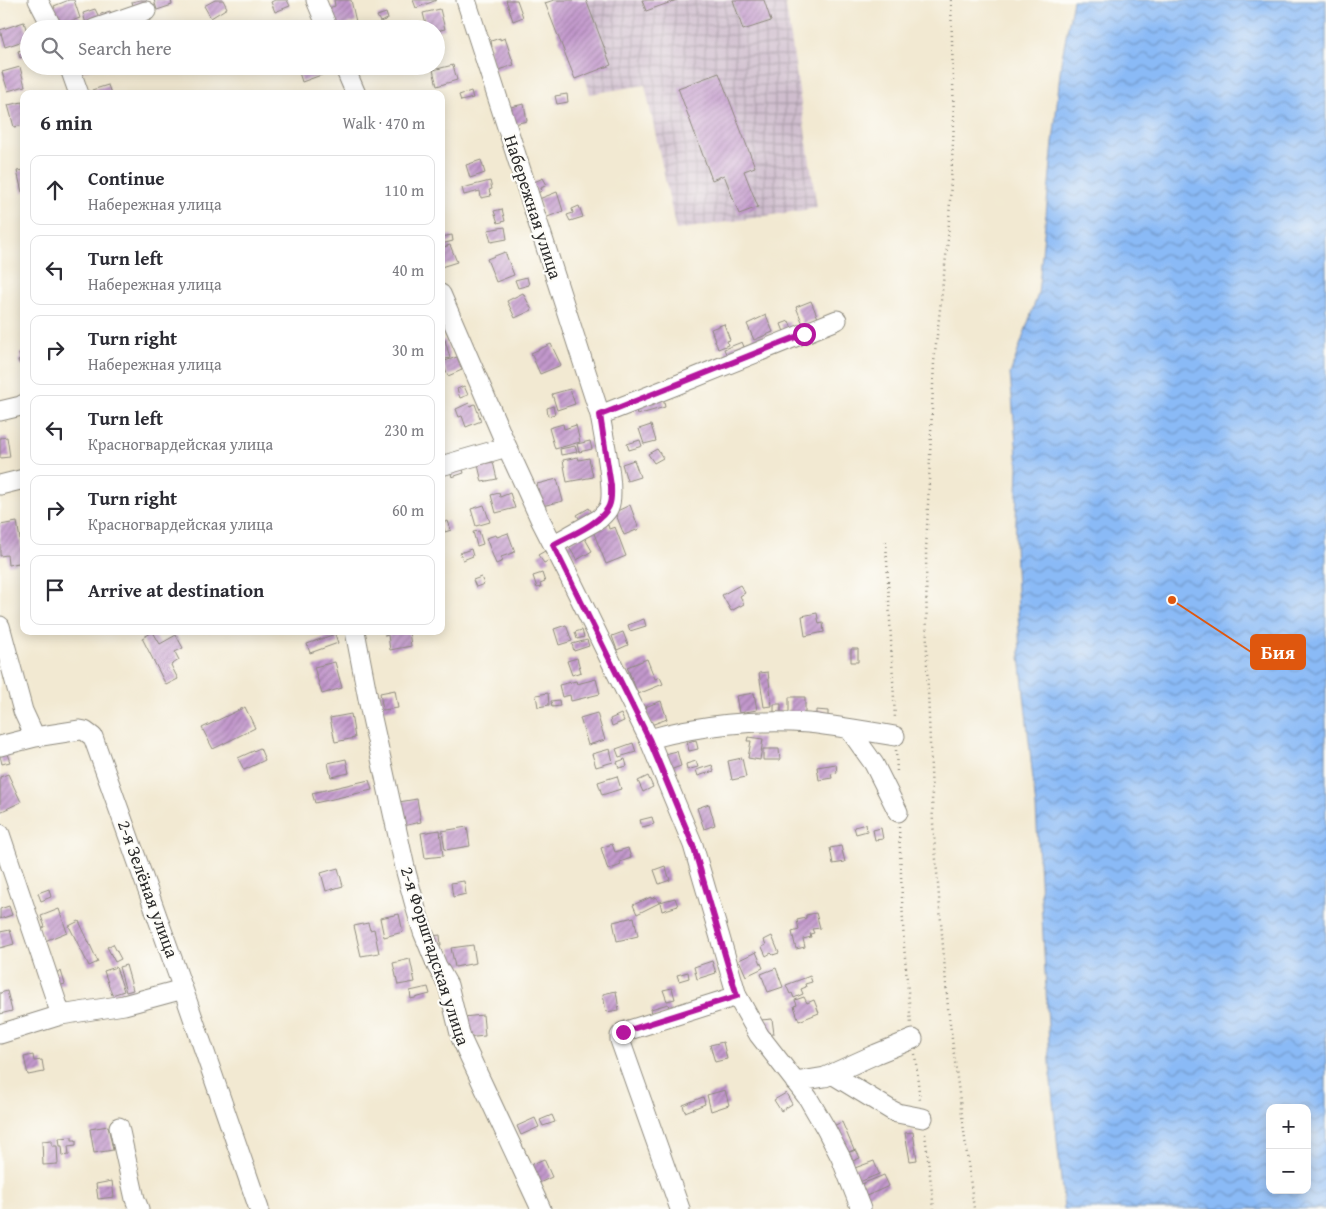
<!DOCTYPE html>
<meta charset="utf-8">
<style>
:root{--surface:#fff;--page:#f7f7f7;--text:#2b2b33;--muted:#7c7c81;--line:#e1e1e2}
body{margin:0;font-family:"Gentium Book Plus",serif;background:var(--page);color:var(--text)}
.controls{position:absolute;right:15px;bottom:15px;display:grid;overflow:hidden;border-radius:10px;box-shadow:0 2px 12px #0003}
.controls button{width:45px;height:45px;display:grid;place-items:center;padding:0;border:0;border-bottom:1px solid var(--line);background:var(--surface);color:var(--text);font:25px sans-serif}
.stop{position:absolute;width:15px;height:15px;margin:-11px;border:4px solid #b5179e;border-radius:50%;background:#fff}
.stop.end{background:#b5179e;border-color:#fff;box-shadow:0 1px 5px #0008}
.list{margin:0;padding:0;list-style:none}
h2{display:flex;justify-content:space-between;align-items:center;height:65px;margin:0;padding:0 20px;font-size:21px}
h2 small{font-size:16px;font-weight:400;color:var(--muted)}
.list li{display:grid;grid-template-columns:32px 1fr auto;gap:15px;align-items:center;box-sizing:border-box;height:70px;margin:0 10px 10px;padding:0 10px;border:1px solid var(--line);border-radius:10px}
.list b{display:block;font-size:19px;white-space:nowrap}
.list p{margin:0;font-size:16px;white-space:nowrap;color:var(--muted)}
.list em{font-size:16px;font-style:normal;color:var(--muted)}
.icon{flex:none;width:28px;height:28px;fill:none;stroke:currentColor;stroke-width:2;stroke-linecap:round;stroke-linejoin:round}
.map{position:relative;flex:none;width:1326px;height:1209px;overflow:hidden}
.search{position:absolute;background:var(--surface);box-shadow:0 2px 12px #0003;left:20px;top:20px;width:425px;height:55px;display:flex;align-items:center;gap:12px;box-sizing:border-box;padding:0 18px;border-radius:28px;color:var(--muted);font-size:19px}
.panel{position:absolute;background:var(--surface);box-shadow:0 2px 12px #0003;left:20px;top:90px;width:425px;height:545px;border-radius:10px}
.map>svg:first-child{display:block}
.industrial{fill:url(#industrial-grid)}
.water{fill:url(#water-waves);stroke:#5a7290;fill-rule:evenodd}
.building{fill:url(#building-hatch)}
.lines{fill:none;stroke-linecap:round;stroke-linejoin:round}
.minor-casing{stroke:#8e8a7e;stroke-width:21}
.path{stroke:#8e8a7e;stroke-width:2.5;stroke-dasharray:1 4;stroke-linecap:butt}
.minor{stroke:#fff;stroke-width:19}
.route{stroke:#b5179e;stroke-width:6}
.labels{text-anchor:middle;stroke-width:4.5;stroke-linejoin:round;paint-order:stroke}
.street-label{font-size:18px;fill:#2b2b2b;stroke:#fdfcf7}
.leader{fill:none;stroke:#df570e;stroke-width:2}
.callout-dot{fill:#df570e;stroke:#fdfcf7;stroke-width:2}
.callout{fill:#df570e;stroke:#df570e;stroke-width:2}
.callout-label{font-size:19px;text-anchor:middle;font-weight:bold;fill:#fff}
</style>
<div class="map">
<svg width="1326" height="1209" viewBox="0 0 1326 1209">
<defs>
<pattern id="industrial-grid" width="8" height="8" patternUnits="userSpaceOnUse" patternTransform="scale(1.25)"><rect width="8" height="8" fill="#cfbdce"/><path d="M0 4h8M4 0v8" fill="none" stroke="#a89aa7"/></pattern>
<pattern id="water-waves" width="16" height="10" patternUnits="userSpaceOnUse" patternTransform="scale(1.25)"><rect width="16" height="10" fill="#8abaf6"/><path d="M0 5q4-4 8 0t8 0" fill="none" stroke="#7197c7"/></pattern>
<pattern id="building-hatch" width="6" height="6" patternUnits="userSpaceOnUse" patternTransform="scale(1.25)"><rect width="6" height="6" fill="#c298cc"/><path d="M-1 1l2-2M0 6l6-6M5 7l2-2" fill="none" stroke="#9e7ca6"/></pattern>
</defs>
<rect width="100%" height="100%" fill="#fdfcf7"/>
<filter id="ink" filterUnits="userSpaceOnUse"><feTurbulence type="fractalNoise" baseFrequency=".02" numOctaves="2"/><feDisplacementMap in="SourceGraphic" scale="10" xChannelSelector="R" yChannelSelector="G"/><feConvolveMatrix kernelMatrix="1 2 1 2 8 2 1 2 1" color-interpolation-filters="sRGB"/></filter>
<filter id="wash" filterUnits="userSpaceOnUse"><feTurbulence type="fractalNoise" baseFrequency=".0096" numOctaves="4" result="noise"/><feDisplacementMap in="SourceGraphic" scale="20" xChannelSelector="R" yChannelSelector="G"/><feGaussianBlur stdDeviation="1.12" result="paint"/><feColorMatrix in="noise" values="0 0 0 0 0 0 0 0 0 0 0 0 0 0 0 0 0 1.4 0 .05"/><feComposite in="paint" operator="in"/></filter>
<g filter="url(#wash)">
<rect width="100%" height="100%" fill="#f2e9d2"/>
<path class="industrial" d="M563,0H785L817,208L676,230L645,85L590,94Z"/>
<path class="water" d="M1073,0H1326V1209H1064L1051,1081L1036,808L1020,656L1015,545L1018,467L1010,374L1038,294L1061,63ZM1270,1108H1307V1190H1270Z"/>
<g id="blocks">
<path class="building" d="M69,0H74L80,18L61,25L59,20L53,22L49,10L55,8L54,6Z
M140,0H146L148,5L134,9L132,2Z
M154,0H171L172,5L157,10Z
M215,0H223L227,8L211,18L204,6Z
M275,0H287L290,6L275,12L271,2Z
M334,0H351L356,22L333,27L328,8L335,6Z
M413,0H437L416,8Z
M506,0H517L523,17L513,21Z
M554,0H586L611,65L575,79L545,3Z
M642,0H677L646,11Z
M733,0H764L771,21L743,30Z
M95,9L98,15L110,11L112,16L86,24L83,13Z
M440,9L445,29L436,31V29H427L423,13Z
M386,13L388,19L380,22L377,16Z
M24,22L29,39L5,47L0,30Z
M500,38V40L505,38L514,65L495,71L488,48L492,47L491,41Z
M29,48V54L20,58L18,51Z
M453,65L457,80L437,86L433,70Z
M82,66H98V67L83,71Z
M297,66H321L324,74L302,82Z
M20,67L25,86L8,91L2,72Z
M719,73L755,167L744,171L758,207L739,214L724,175L712,180L678,88Z
M108,85L111,94H93L92,90Z
M471,91L473,98L461,101L459,95Z
M567,94L568,102L557,104L555,96Z
M22,102L24,109V125L14,127L8,105Z
M524,104L527,121L510,125L506,108Z
M481,160L485,173L470,178L466,165Z
M24,170V192H22L17,171Z
M543,178L547,185L541,188L542,191L537,193L532,183Z
M490,181L492,189L489,190L491,196L481,198L480,191L464,195L462,188Z
M557,192L563,211L545,218L539,199Z
M579,206L583,217L570,221L567,215L573,213L572,209Z
M502,209L505,221L498,223L494,211Z
M505,227L507,239L491,242L488,230Z
M452,235L453,241L441,244V237Z
M450,245L457,262L441,267V248Z
M505,252L514,275L496,282L487,259Z
M527,277L529,285L518,288L515,280Z
M523,293L532,310L515,318L507,301Z
M811,301L818,318L803,324L796,307Z
M766,315L773,332L754,340L747,324Z
M789,321L794,334L786,337L781,324Z
M724,324L730,340L727,341L728,345L718,349L711,329Z
M445,340L450,358L441,360V341Z
M742,342L747,354L729,361L724,349Z
M551,344L561,365L540,374L531,353Z
M24,352V364L20,365L18,360L21,359L19,354Z
M457,357L462,370L448,376L442,362Z
M464,386L468,395L460,398L457,389Z
M570,389L575,404L557,410L552,394Z
M663,398L665,407L637,415L634,406Z
M469,403L470,406L475,404L481,421L466,427L462,416L459,417L456,409Z
M553,406L555,414L548,416L547,408Z
M563,424L564,429L576,425L580,442L555,449L549,428Z
M651,425L656,441L644,444L639,429Z
M7,437L10,457L0,458V438Z
M640,440L642,446L629,450L627,444Z
M590,441L592,449L579,452L577,444Z
M575,446L577,452L561,455L560,449Z
M657,449L663,458L654,463L648,454Z
M578,457L579,460L589,458L593,477L567,482L563,460Z
M634,460L640,477L627,481L622,464Z
M493,462L497,479L482,482L478,465Z
M462,466L464,473L452,477L450,470Z
M557,479L563,501L542,506L537,484Z
M499,493L500,497L510,493L515,508L496,513L491,495Z
M484,505L490,522L476,526L471,509Z
M630,505L639,529L624,535L615,512Z
M589,508L593,514L581,521L577,515Z
M448,521L451,530L445,532L442,523Z
M17,522L24,562L8,565L7,555L0,556V525Z
M608,525L609,529L615,527L626,556L606,564L593,531Z
M479,531L483,544L477,546L473,532Z
M508,533L515,552L501,557L503,561L496,564L486,538L496,535L497,537Z
M583,535L592,551L577,560L567,544Z
M471,549L473,556L463,560L460,553Z
M545,551L550,560L544,563L538,555Z
M542,573L545,582L540,584L541,587L537,588L533,576Z
M481,577L484,584L476,587L473,580Z
M740,585L745,593L740,596L744,604L731,611L722,595Z
M817,613L819,624L823,623L824,632L805,636L802,616Z
M644,619L646,626L630,631L628,625Z
M566,625L572,641L559,645L554,629Z
M582,630L584,637L577,639L575,632Z
M385,631H409L411,646L390,650L388,635L385,636Z
M153,632L160,644L176,635L183,648L175,652L179,660L171,665L178,679L166,685L142,638Z
M623,632L628,645L617,650L612,636Z
M335,634L338,643L310,653L307,644Z
M587,640L589,646L574,651L572,644Z
M851,649H858V662H851Z
M577,658L581,672L572,675L567,661Z
M647,659L655,679L660,677L663,684L638,694L627,667Z
M335,662L342,688L322,694L314,667Z
M768,672L772,706L764,707L759,673Z
M596,679L600,694L571,701L570,695L562,697L559,685L576,681L577,684Z
M395,690L398,708L383,710L380,693Z
M548,693L549,705L538,707L536,695Z
M754,693L757,710L739,713L736,696Z
M789,697H805V715H789Z
M559,700L560,706L552,707L551,701Z
M661,701L667,719L651,725L645,707Z
M774,704H781V717H774Z
M245,707L255,728L213,749L202,728Z
M816,710L828,711V718H816Z
M597,713L605,740L588,745L580,718Z
M351,714L355,738L335,742L330,718Z
M621,714L624,721L612,726L610,719Z
M748,737L763,739L760,760L748,758L751,741H747Z
M696,740L698,749L689,751L687,742Z
M633,743L636,752L619,757L616,749Z
M260,748L265,760L244,770L238,758Z
M610,749L613,762L596,767L592,754Z
M763,749H779L780,760H763Z
M677,751L681,766L670,770L665,754Z
M7,754L10,762L2,764L0,756Z
M742,758L746,777L732,780L728,761Z
M346,759L349,773L331,777L328,763Z
M625,759L627,766L619,768L617,762Z
M696,761L698,767L687,770L686,764Z
M836,764L837,773L831,774L832,778L819,780L817,767Z
M712,765L714,771L698,776L696,770Z
M8,774L21,802L0,812V777Z
M617,776L621,789L602,795L598,782Z
M648,776L653,787L643,792L638,781Z
M369,780L372,790L315,803L312,793Z
M417,799L421,822L403,826L399,802Z
M709,804L715,825L704,829L697,808Z
M652,817L654,824L642,827L640,820Z
M866,824L867,831L856,834L854,827Z
M467,827L470,846L445,850L442,831Z
M881,828L883,839L875,840L873,830Z
M440,830L443,856L425,858L421,833Z
M612,844L615,852L628,848L631,858L620,862L621,865L608,870L601,848Z
M841,846L845,862L833,864L830,848Z
M665,866L670,880L659,884L654,870Z
M338,868L343,886L326,891L321,873Z
M464,881L466,894L453,897L451,883Z
M49,889L51,897L41,901L38,893Z
M651,897V899L656,897L659,903L637,914L633,905Z
M675,898L678,906L662,911L660,902Z
M9,906L12,915L0,919V909Z
M59,909L67,932L45,941L41,929L45,927L41,916Z
M816,913L820,928L812,929L814,933L810,934L811,937L803,939L805,947L796,949L792,932L799,930L797,920L806,918V915Z
M399,914L403,932L384,937L380,918Z
M634,917L638,936L617,941L613,922Z
M79,921L98,962L89,966L69,926Z
M368,923L370,930L374,929L379,953L361,956L354,926Z
M10,930L14,944L0,948V932Z
M440,935L441,946L433,947L432,936Z
M772,936L779,953L773,955L771,953L766,956L762,947L766,945L764,940Z
M113,944L121,959L115,962L107,947Z
M473,945L476,963L455,967L451,948Z
M756,952L763,968L746,976L739,960Z
M410,959L415,982L398,985L393,963Z
M712,961L716,973L697,979L694,967Z
M126,965L133,990L126,992L119,967Z
M116,967L124,991L112,995L104,971Z
M776,968L783,987L768,992L761,974Z
M61,971L65,984L55,987L51,974Z
M688,972L689,978L679,981L677,975Z
M810,976L812,982L805,984L806,987L801,989L803,994L794,998L792,993L790,994L786,985Z
M428,987L430,994L411,999L410,991Z
M672,988L675,999L667,1001L663,990Z
M7,991L12,1011L0,1014V993Z
M616,991L619,1010L606,1012L603,994Z
M804,997L807,1003L814,1000L819,1013L799,1021L794,1006L797,1005L795,1000Z
M668,1004L671,1013L653,1018L651,1009Z
M483,1015L485,1036L465,1038L463,1017Z
M772,1019L774,1034L764,1035L761,1020Z
M723,1042L727,1059L715,1062L710,1045Z
M33,1055L34,1061L42,1060L44,1072L28,1075L24,1057Z
M725,1090L729,1105L711,1111L707,1095Z
M786,1093L792,1104L781,1111L774,1100Z
M703,1097L705,1104L685,1112L683,1105Z
M552,1115L555,1122L543,1126L540,1120Z
M535,1118L539,1127L521,1135L517,1126Z
M842,1122L854,1150L845,1153L833,1126Z
M108,1126L113,1150L94,1153L90,1129Z
M913,1132L917,1160L910,1161L905,1133Z
M72,1137V1140H76V1145L68,1146L69,1155L63,1156L62,1146H60L59,1138Z
M52,1140V1146H57L58,1164L43,1165L42,1141Z
M856,1150L860,1158L848,1163L844,1154Z
M544,1159L552,1177L537,1184L528,1166Z
M874,1161L879,1174L857,1183L852,1169Z
M884,1175L889,1186L864,1197L859,1185Z
M112,1181L114,1197L98,1199L96,1184Z"/>
</g>
</g>
<g filter="url(#ink)">
<use href="#blocks" fill-opacity="0" stroke="#8e8a7e" stroke-width="1"/>
<g class="lines">
<defs>
<path id="minor" d="M38,0L53,29
M316,0L328,29
M466,0L600,415C603,434 616,491 609,507C607,512 603,515 599,519L553,545
M94,29L146,11
M69,66L79,94
M344,66L356,94
M441,294L507,447L541,521L566,570L649,739L693,845L737,996L759,1035L808,1098L826,1129L841,1158L861,1209
M0,411L21,406L24,404
M600,415L674,386L837,320
M441,466L507,447
M0,485L24,479
M0,626L23,711L35,737L80,730L85,731L93,737L183,989L259,1209
M355,631L370,709L406,872L416,909L423,932L437,966L448,985L461,1038L541,1209
M849,729L874,764L898,812
M649,739C699,725 756,719 808,723C837,726 866,731 895,736
M0,746L35,737
M0,834L61,1015
M0,1034L61,1015L124,1005L183,989
M832,1074L891,1110L897,1113L923,1118
M795,1082L825,1077L876,1054L913,1039
M119,1127L135,1199L139,1209
M680,1209L620,1040V1036L623,1032L737,996"/>
</defs>
<use href="#minor" class="minor-casing"/>
<path class="path" d="M951,0L954,122L948,239L934,362L926,551L927,664L933,823L948,1008L974,1209
M886,541L895,719
M896,750L897,772
M899,827L904,946L911,1024
M915,1054L920,1101
M925,1134L934,1209"/>
<use href="#minor" class="minor"/>
</g>
</g>
<g class="lines" filter="url(#ink)">
<path class="route" d="M623,1032L737,996L693,845L649,739L553,545C569,536 602,523 609,506C612,499 611,493 611,486L600,415L804,334"/>
</g>
<g class="labels">
<g class="street-label">
<text transform="translate(533 207) rotate(72)" y="6">Набережная улица</text>
<text transform="translate(148 889) rotate(70)" y="6">2-я Зелёная улица</text>
<text transform="translate(435 956) rotate(72)" y="6">2-я Форштадская улица</text>
</g>
</g>
<path class="leader" d="M1172 600L1251 652"/>
<circle class="callout-dot" cx="1172" cy="600" r="5"/>
<rect class="callout" x="1251" y="635" width="54" height="34" rx="5"/>
<g class="callout-label">
<text x="1278" y="659">Бия</text>
</g>
</svg>
<div class="controls">
<button>+</button>
<button>−</button>
</div>
<div class="stop" style="left:804px;top:334px"></div>
<div class="stop end" style="left:623px;top:1032px"></div>
<div class="search"><svg class="icon" aria-label="search" viewBox="0 0 24 24"><circle cx="10" cy="10" r="6"/><path d="M15 15l6 6"/></svg>Search here</div>
<section class="panel">
<h2>6 min<small>Walk · 470 m</small></h2>
<ul class="list">
<li><svg class="icon" aria-label="ahead" viewBox="0 0 24 24"><path d="M12 20V5M6 11l6-6 6 6"/></svg><div><b>Continue</b><p>Набережная улица</p></div><em>110 m</em></li>
<li><svg class="icon" aria-label="left" viewBox="0 0 24 24"><path d="M17 20v-9H6M10 6l-5 5 5 5"/></svg><div><b>Turn left</b><p>Набережная улица</p></div><em>40 m</em></li>
<li><svg class="icon" aria-label="right" viewBox="0 0 24 24"><path d="M7 20v-9h11M14 6l5 5-5 5"/></svg><div><b>Turn right</b><p>Набережная улица</p></div><em>30 m</em></li>
<li><svg class="icon" aria-label="left" viewBox="0 0 24 24"><path d="M17 20v-9H6M10 6l-5 5 5 5"/></svg><div><b>Turn left</b><p>Красногвардейская улица</p></div><em>230 m</em></li>
<li><svg class="icon" aria-label="right" viewBox="0 0 24 24"><path d="M7 20v-9h11M14 6l5 5-5 5"/></svg><div><b>Turn right</b><p>Красногвардейская улица</p></div><em>60 m</em></li>
<li><svg class="icon" aria-label="arrive" viewBox="0 0 24 24"><path d="M6 21V4h12l-3 4 3 4H6"/></svg><div><b>Arrive at destination</b></div></li>
</ul>
</section>
</div>
